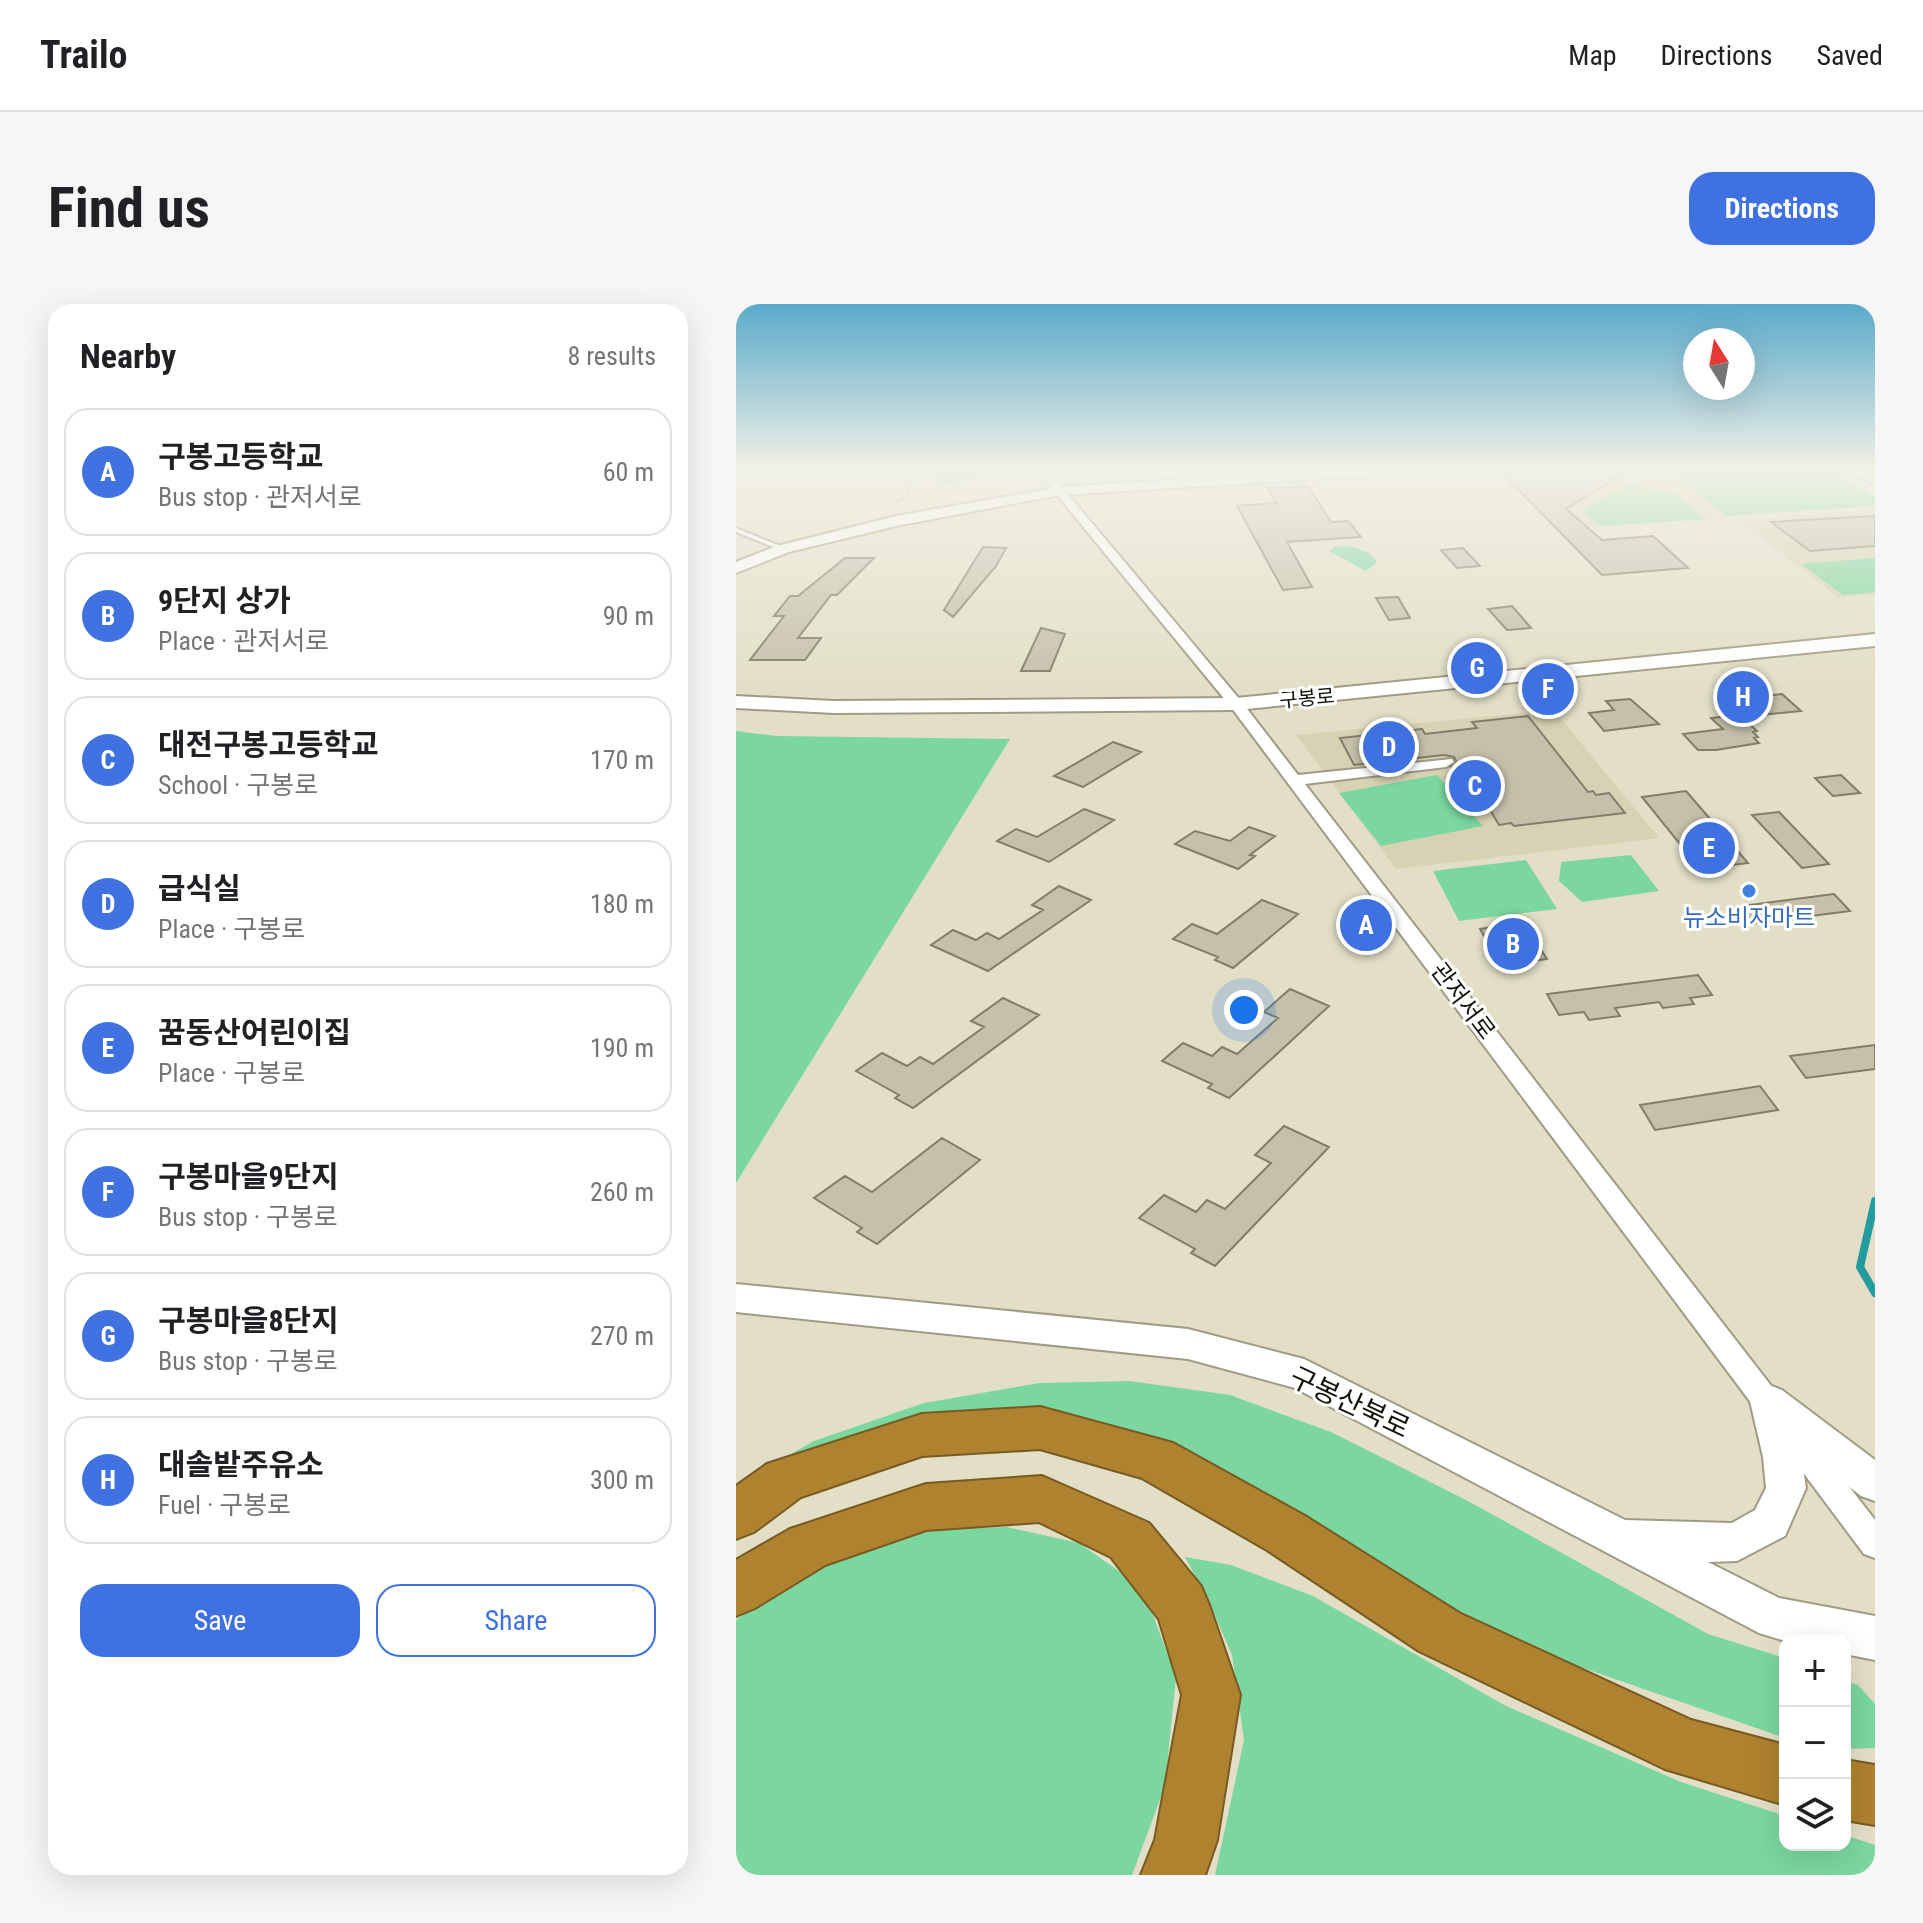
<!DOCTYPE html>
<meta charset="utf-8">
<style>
:root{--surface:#fff;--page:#f6f6f6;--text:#202124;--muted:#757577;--line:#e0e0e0;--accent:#3f71e1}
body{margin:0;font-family:"Roboto Condensed","Noto Sans KR",sans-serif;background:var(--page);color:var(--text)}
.controls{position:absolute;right:24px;bottom:24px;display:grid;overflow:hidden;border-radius:16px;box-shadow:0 8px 32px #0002}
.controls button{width:72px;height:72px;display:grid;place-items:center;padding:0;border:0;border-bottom:2px solid var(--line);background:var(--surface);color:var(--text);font:40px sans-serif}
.compass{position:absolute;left:947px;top:24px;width:72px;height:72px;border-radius:50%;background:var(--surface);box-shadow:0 8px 32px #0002;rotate:349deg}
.you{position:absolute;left:508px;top:706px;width:28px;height:28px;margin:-20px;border:6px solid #fff;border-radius:50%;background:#1a73e8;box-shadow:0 0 0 12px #1a73e833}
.badge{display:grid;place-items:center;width:52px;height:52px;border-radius:50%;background:var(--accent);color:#fff;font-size:26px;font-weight:700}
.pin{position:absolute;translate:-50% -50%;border:4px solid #fff;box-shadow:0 2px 8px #0006}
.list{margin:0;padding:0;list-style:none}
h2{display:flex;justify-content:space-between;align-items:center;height:104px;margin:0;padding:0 32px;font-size:34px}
h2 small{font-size:26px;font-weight:400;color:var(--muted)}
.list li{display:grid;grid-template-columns:52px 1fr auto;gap:24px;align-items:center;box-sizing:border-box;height:128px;margin:0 16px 16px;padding:0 16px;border:2px solid var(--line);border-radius:24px}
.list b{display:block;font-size:30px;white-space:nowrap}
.list p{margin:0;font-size:26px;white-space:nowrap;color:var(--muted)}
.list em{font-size:26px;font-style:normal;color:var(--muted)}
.actions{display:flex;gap:16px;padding:24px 32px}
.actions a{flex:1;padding:18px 0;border:2px solid var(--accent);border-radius:24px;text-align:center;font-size:28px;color:var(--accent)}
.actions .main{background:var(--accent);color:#fff}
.icon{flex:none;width:44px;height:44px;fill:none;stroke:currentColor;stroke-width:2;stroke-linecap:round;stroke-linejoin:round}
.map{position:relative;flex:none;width:1139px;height:1571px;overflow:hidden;border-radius:24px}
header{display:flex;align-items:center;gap:48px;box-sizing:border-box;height:112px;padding:0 40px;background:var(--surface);border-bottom:2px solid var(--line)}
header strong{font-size:38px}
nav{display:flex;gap:44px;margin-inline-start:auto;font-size:28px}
.intro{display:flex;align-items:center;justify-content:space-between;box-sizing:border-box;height:192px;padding:0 48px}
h1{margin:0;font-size:56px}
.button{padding:20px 36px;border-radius:24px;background:var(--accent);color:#fff;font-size:28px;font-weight:700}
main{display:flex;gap:48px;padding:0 48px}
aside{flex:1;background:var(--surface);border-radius:24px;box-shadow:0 8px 32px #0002}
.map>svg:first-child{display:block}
.built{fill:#d8d2b4}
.green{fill:#7bd79f}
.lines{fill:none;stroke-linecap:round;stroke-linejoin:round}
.stream{stroke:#249c9e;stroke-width:8}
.building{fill:#c5c0aa;stroke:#817d68;stroke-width:2}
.lane-casing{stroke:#9f9b85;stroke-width:4}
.street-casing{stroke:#9f9b85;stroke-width:4}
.secondary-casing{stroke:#9f9b85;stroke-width:4}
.highway-casing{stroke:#785b22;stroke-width:4}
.path{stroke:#a3a08c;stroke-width:2;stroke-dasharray:3 2;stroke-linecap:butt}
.lane{fill:#fff;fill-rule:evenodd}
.street{fill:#fff;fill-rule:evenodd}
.secondary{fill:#fff;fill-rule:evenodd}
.highway{fill:#af822f;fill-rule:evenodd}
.shop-dot{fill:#3f7fe0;stroke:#fff;stroke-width:3}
.labels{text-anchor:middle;stroke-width:6;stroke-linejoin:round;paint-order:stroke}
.far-street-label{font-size:20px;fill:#131209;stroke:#fff}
.shop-label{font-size:24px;fill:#366cbe;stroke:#fff}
.street-label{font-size:24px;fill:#131209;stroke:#fff}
.near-street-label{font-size:28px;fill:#131209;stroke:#fff}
</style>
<header>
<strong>Trailo</strong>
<nav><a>Map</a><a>Directions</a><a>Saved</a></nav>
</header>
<div class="intro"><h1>Find us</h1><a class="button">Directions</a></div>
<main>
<aside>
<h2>Nearby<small>8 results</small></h2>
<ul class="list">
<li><span class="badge">A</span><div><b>구봉고등학교</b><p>Bus stop · 관저서로</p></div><em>60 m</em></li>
<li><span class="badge">B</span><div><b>9단지 상가</b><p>Place · 관저서로</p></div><em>90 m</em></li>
<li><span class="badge">C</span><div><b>대전구봉고등학교</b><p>School · 구봉로</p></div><em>170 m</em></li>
<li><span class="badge">D</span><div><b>급식실</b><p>Place · 구봉로</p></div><em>180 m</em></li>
<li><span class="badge">E</span><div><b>꿈동산어린이집</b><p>Place · 구봉로</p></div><em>190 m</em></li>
<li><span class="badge">F</span><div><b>구봉마을9단지</b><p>Bus stop · 구봉로</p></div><em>260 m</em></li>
<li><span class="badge">G</span><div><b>구봉마을8단지</b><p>Bus stop · 구봉로</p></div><em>270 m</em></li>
<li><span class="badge">H</span><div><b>대솔밭주유소</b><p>Fuel · 구봉로</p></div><em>300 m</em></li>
</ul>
<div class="actions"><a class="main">Save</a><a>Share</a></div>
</aside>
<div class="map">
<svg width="1139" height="1571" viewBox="0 0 1139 1571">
<rect width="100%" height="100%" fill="#e3dfc7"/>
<path class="built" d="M337,163H500V164L357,173L344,170Z
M810,163H927L992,214L821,226L763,166Z
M1139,206V290L1103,294L1002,216Z
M818,406L923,534L660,565L560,431Z"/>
<path class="green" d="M181,163H279L282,166L208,181Z
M929,163H1092L1139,193V202L991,212Z
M890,180L938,189L969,215L863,222L848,207Z
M614,242L633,249L641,258L630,267L593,247L599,243Z
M1139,254V288L1107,291L1065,260Z
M0,427L40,432L274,435L0,879Z
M701,471L747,522L645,542L603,489Z
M895,551L923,587L846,598L823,577L825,558Z
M790,556L821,605L723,617L697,567Z
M394,1077L494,1091L595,1128L734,1198L972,1330L1049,1354V1434L772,1338L607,1236L428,1144L320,1114L6,1178L78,1137L188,1099L303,1079Z
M271,1223L343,1239L407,1284L440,1373L429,1482L396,1571H0V1316L57,1273L174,1226Z
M449,1253L495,1261L577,1292L770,1402L945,1478L1049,1512V1541H1109V1531L1139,1541V1571H479L508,1436L496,1351L473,1298Z
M1109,1377L1122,1381L1139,1400V1444L1109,1445Z"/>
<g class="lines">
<path class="stream" d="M1139,897L1124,963L1139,989"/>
</g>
<path class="building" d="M853,163H899L830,205L866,236L917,232L952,264L866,271L765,168Z
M572,182L595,218L612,217L625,233L551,238L576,283L547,286L501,202L540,199L532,184Z
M1139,212V242L1074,247L1035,218Z
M247,243L270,244L260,262L217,313L208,306Z
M727,244L744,262L721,264L705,246Z
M109,254H138L101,291H95L62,334H85L69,356H14L48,312H38L54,292H62Z
M662,293L674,314L653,316L640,294Z
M776,302L795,324L771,326L752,305Z
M305,324L329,330L314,367H285Z
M1046,390L1065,407L1014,412L996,396Z
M894,395L923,420L868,427L853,409L878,406L870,397Z
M1003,411L1021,427L1017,428L1022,433L1018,434L1023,439L980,446H962L947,430L987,425L975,414Z
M792,412L852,488L857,487L860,491L873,489L889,509L778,522L775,519L763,521L753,504L749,505L726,469L719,470L715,463L721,459L718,453L708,451L618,461L604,434L686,425L689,430L741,424L736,418Z
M377,438L405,448L347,483L318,472Z
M1105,471L1124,489L1097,492L1079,474Z
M950,487L1012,559L964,565L906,493Z
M348,505L378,516L313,558L261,537L280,525L301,533Z
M1043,508L1093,560L1066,564L1016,511Z
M513,523L539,532L514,551L519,552L502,565L439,540L459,527L494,537Z
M323,582L355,596L252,667L195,641L217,626L240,636L251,629L263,635L307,606L296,601Z
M1098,590L1114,607L1014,620L999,603Z
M526,596L562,610L497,664L479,656L482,653L437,635L456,620L481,630Z
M787,618L811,655L766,662L744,625Z
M962,671L976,691L954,694L958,700L927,704L923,698L879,704L884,712L853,716L848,708L823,711L811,690Z
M554,685L593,702L493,794L472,784L476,780L426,757L447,739L476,752L486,743L501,750L542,714L528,708Z
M267,694L303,711L177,804L159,794L163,791L120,767L146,749L171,762L184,753L197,760L248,723L235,717Z
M1139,741V765L1070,774L1054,752Z
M1024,782L1042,806L919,826L904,801Z
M548,822L593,843L479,962L455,949L459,945L403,914L428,891L460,908L471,896L489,905L535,859L519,851Z
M206,834L244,856L141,940L121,928L126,924L78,894L109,872L136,888Z"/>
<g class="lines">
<defs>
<path id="lane" d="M30,163H42L0,173V169Z
M0,224L49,244L50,245L45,246L0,228Z"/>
<path id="street" d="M298,163H309L505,397L562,471L716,455L718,458L710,463L569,480L1139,1216V1254L1128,1250L495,403Z"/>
<path id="secondary" d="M638,163H720L713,167L324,191L160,222L53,248L0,269V258L41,242L160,212L324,183Z
M1109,163H1127L1139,171V181Z
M1139,330V342L500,406L98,409L0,404V392L98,397L500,394Z
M0,980L452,1025L568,1055L889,1216L996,1219L1019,1206L1030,1184L1027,1153L1014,1097L1020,1086L1033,1081L1046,1086L1139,1156V1197L1125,1192L1064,1144L1070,1184L1049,1232L1001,1257L972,1258L1043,1294L1139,1312V1356L1109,1350V1337H1049L1023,1329L559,1084L452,1055L0,1008Z"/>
<path id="highway" d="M304,1103L437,1139L569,1212L723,1309L955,1416L1049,1441V1501L929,1465L683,1347L531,1246L406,1174L304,1145L186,1152L65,1193L18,1228L0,1235V1182L31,1160L186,1110Z
M306,1172L413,1219L465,1282L473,1301L504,1391L481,1536L469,1571H405L419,1536L446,1391L423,1315L375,1253L303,1218L190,1226L89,1261L19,1304L0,1312V1256L54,1225L190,1180Z
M1109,1456L1139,1461V1521L1109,1516Z"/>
</defs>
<use href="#lane" class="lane-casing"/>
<use href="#street" class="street-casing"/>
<use href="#secondary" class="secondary-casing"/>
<use href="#highway" class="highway-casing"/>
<path class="path" d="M160,198L171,194L173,183L167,179L183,176"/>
<use href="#lane" class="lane"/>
<use href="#street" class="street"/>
<use href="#secondary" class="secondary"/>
<use href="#highway" class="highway"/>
</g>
<linearGradient id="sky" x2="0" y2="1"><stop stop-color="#59aaca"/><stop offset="0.43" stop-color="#f2f1e6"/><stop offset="1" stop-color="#f2f1e6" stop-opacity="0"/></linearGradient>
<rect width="1139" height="383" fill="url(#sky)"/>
<circle class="shop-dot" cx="1013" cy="587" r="8"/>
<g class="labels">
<g class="far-street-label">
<text transform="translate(571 394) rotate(-5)" y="7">구봉로</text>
</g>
<g class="shop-label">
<text x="1013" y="622">뉴소비자마트</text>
</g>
<g class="street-label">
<text transform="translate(727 697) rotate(53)" y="8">관저서로</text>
</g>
<g class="near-street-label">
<text transform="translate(614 1098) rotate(25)" y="10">구봉산북로</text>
</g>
</g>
</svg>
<div class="controls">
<button>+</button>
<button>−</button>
<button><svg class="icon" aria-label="layers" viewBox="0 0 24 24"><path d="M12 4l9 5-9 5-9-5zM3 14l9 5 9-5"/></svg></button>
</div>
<svg class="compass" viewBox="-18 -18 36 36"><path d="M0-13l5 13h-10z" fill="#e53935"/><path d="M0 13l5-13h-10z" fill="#757577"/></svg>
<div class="you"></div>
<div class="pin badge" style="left:630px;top:621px">A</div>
<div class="pin badge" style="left:777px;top:640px">B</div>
<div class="pin badge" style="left:739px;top:482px">C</div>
<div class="pin badge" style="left:653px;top:443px">D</div>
<div class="pin badge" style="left:973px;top:544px">E</div>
<div class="pin badge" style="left:812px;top:385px">F</div>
<div class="pin badge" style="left:741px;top:364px">G</div>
<div class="pin badge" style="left:1007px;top:393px">H</div>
</div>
</main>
